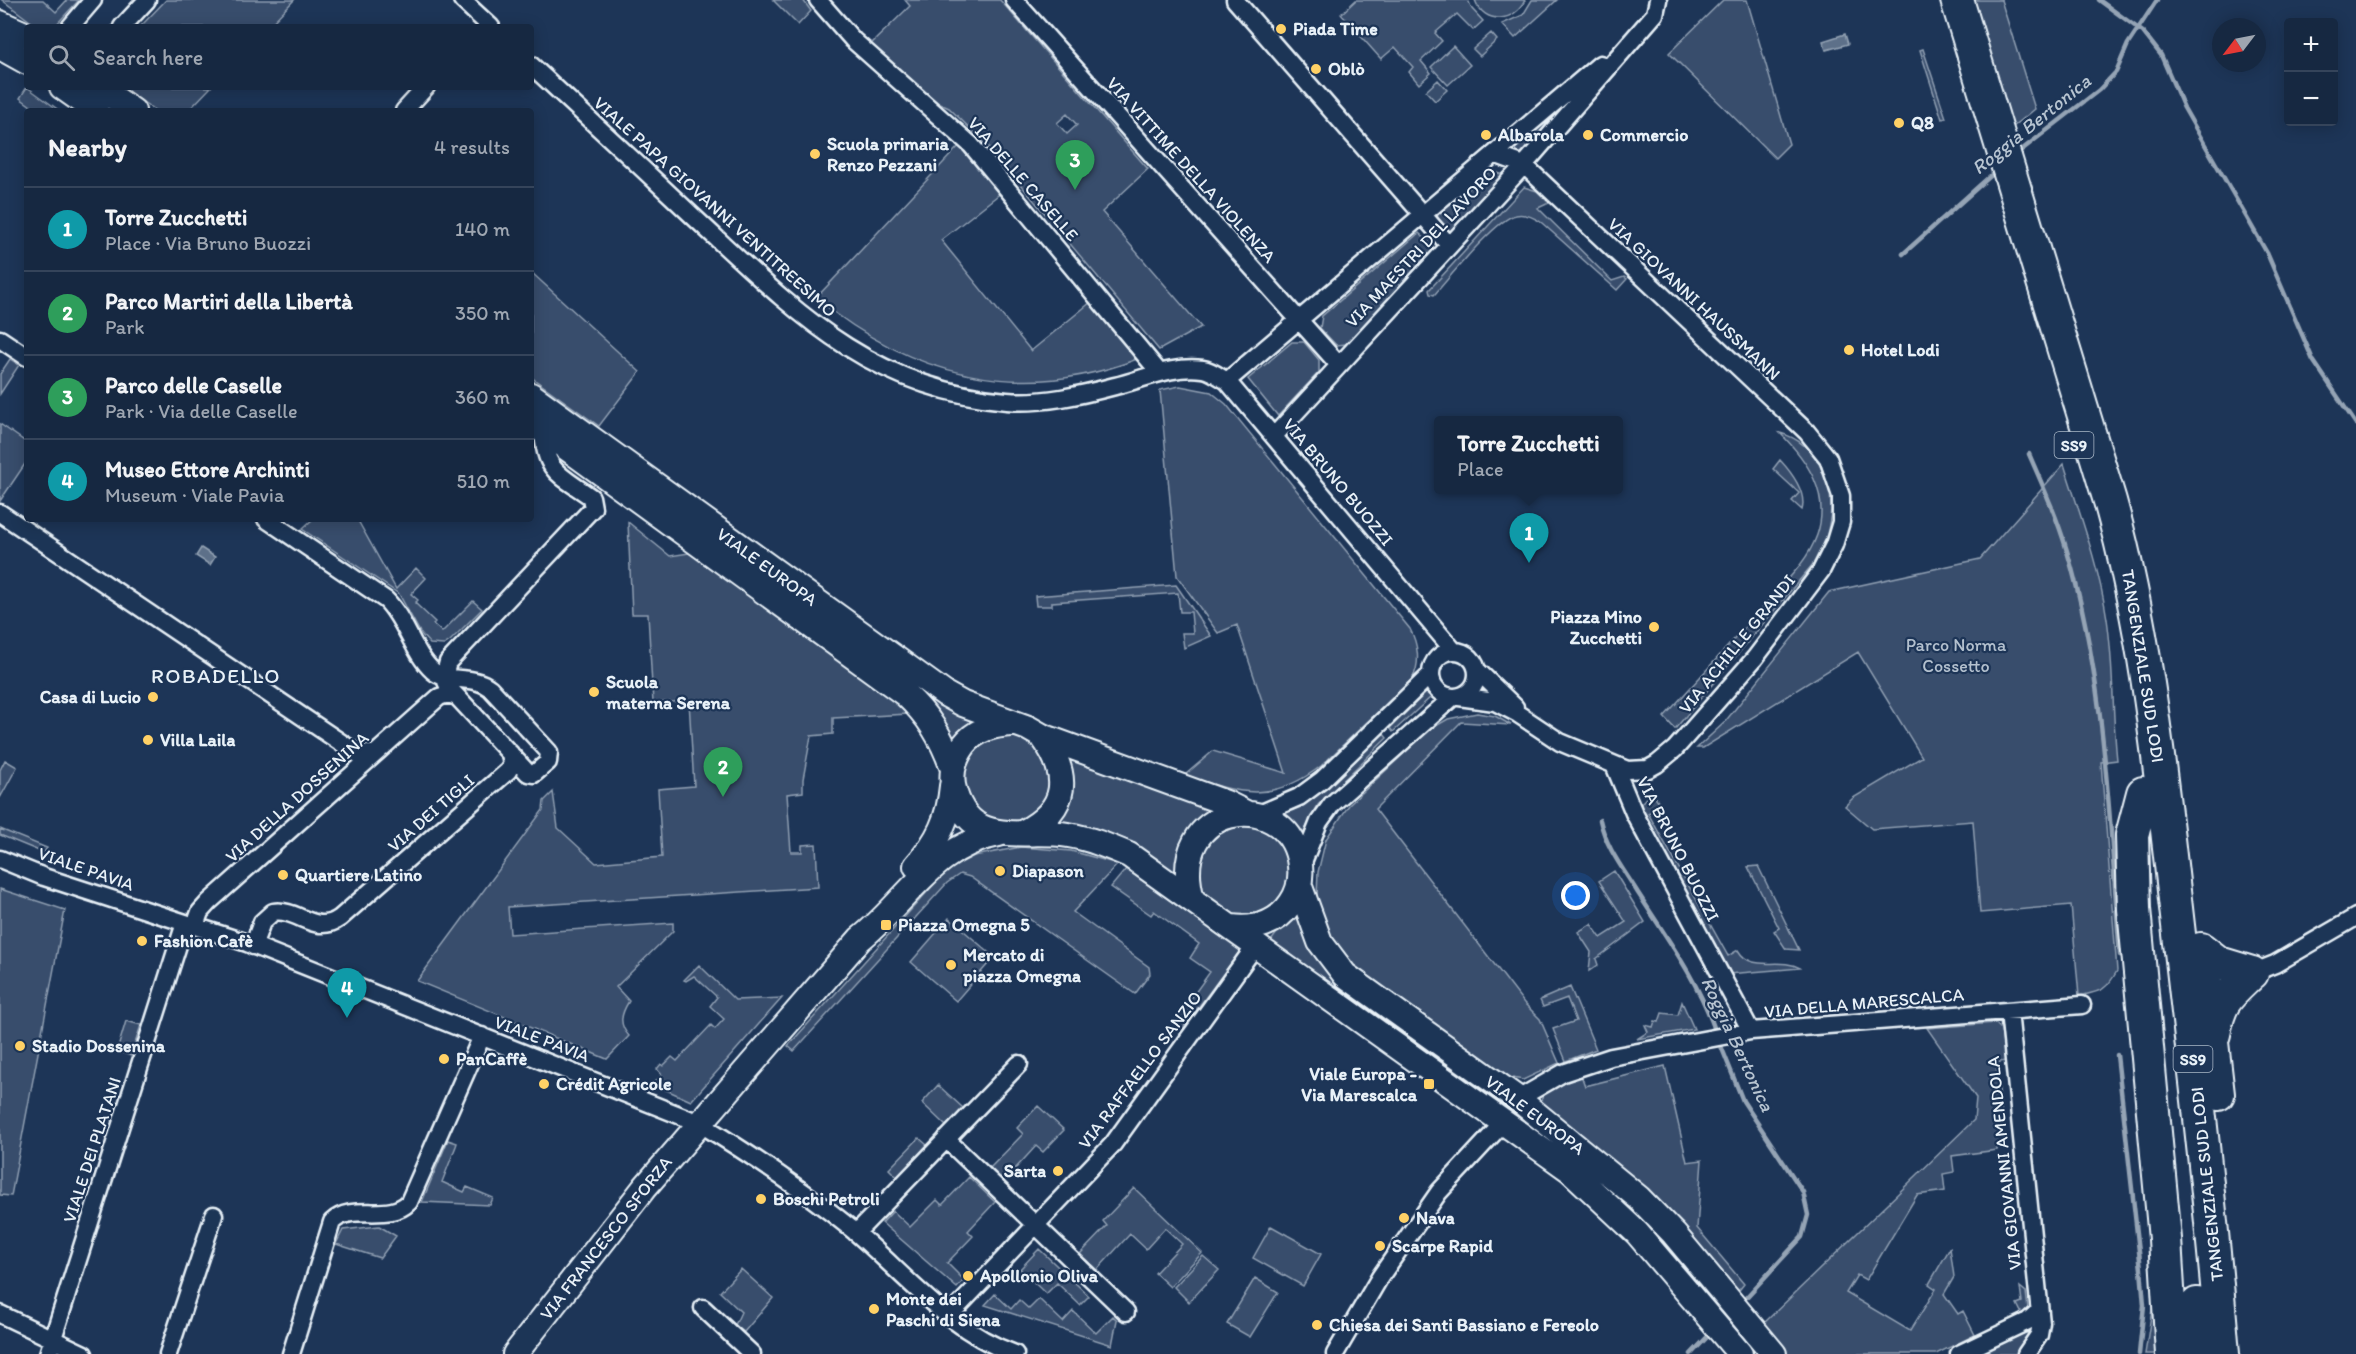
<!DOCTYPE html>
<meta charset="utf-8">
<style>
:root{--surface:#162841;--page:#1f3048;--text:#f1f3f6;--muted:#9ea6b1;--line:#35445a;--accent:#8c9099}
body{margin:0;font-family:Itim,sans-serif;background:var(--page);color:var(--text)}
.controls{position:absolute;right:18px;top:18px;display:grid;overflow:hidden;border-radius:6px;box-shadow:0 3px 15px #0003}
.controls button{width:54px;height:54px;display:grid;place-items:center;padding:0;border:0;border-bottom:2px solid var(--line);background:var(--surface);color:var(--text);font:30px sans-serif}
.compass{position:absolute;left:2212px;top:18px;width:54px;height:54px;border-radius:50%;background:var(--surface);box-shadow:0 3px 15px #0003;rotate:238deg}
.you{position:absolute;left:1576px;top:896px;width:21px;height:21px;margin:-15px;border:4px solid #fff;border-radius:50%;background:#1a73e8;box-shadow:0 0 0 9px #1a73e833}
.badge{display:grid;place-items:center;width:39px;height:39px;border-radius:50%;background:var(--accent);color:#fff;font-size:20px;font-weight:700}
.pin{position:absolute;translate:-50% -50px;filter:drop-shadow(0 2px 3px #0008)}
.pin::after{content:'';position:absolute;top:32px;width:21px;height:18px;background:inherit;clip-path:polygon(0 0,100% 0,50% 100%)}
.popup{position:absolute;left:1434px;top:416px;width:189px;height:78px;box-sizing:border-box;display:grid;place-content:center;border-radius:6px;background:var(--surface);filter:drop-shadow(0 2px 4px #0005);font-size:20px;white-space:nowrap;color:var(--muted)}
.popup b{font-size:22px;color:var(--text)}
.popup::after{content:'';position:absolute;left:50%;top:100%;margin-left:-12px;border:12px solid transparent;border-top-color:var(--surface)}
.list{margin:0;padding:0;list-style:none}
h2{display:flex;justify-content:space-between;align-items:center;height:78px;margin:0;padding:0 24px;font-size:26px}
h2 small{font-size:20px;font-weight:400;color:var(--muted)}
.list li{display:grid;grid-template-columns:39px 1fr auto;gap:18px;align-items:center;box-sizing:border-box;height:84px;padding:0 24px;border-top:2px solid var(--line)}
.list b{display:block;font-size:22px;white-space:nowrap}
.list p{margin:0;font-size:20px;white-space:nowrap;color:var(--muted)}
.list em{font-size:20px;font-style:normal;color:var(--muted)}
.icon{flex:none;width:33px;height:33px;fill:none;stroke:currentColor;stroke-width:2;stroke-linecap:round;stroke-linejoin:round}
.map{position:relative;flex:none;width:2356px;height:1354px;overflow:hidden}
.search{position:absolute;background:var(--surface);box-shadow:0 3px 15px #0003;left:24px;top:24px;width:510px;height:66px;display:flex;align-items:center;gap:15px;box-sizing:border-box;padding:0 21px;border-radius:6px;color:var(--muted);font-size:22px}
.panel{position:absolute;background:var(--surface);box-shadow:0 3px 15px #0003;left:24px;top:108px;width:510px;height:414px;border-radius:6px}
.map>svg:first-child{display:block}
.green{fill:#374d6c;stroke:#909fb2;stroke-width:1.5;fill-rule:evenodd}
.water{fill:#5d7089;stroke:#95a4b5;stroke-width:1.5}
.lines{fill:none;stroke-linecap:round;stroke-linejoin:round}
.stream{stroke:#95a4b5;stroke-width:4.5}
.street-casing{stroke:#e8f1f8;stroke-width:21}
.secondary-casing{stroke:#e8f1f8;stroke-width:28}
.highway-casing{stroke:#e8f1f8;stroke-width:36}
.street{stroke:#1d3557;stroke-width:16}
.secondary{stroke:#1d3557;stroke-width:24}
.highway{stroke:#1d3557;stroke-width:32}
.poi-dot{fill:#ffd166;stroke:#1d3557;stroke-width:2}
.labels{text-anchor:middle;stroke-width:4.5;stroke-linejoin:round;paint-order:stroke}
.shield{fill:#1d3557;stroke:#abb9c8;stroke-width:1.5}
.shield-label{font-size:16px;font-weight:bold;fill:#e8f1f8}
.poi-label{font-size:18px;font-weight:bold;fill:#e8f1f8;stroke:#1d3557;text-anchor:start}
.street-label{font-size:18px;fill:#e8f1f8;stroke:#1d3557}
.park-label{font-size:18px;fill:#b3c0ce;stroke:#1d3557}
.water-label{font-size:20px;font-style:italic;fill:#b7c4d1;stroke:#1d3557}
.quarter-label{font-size:21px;letter-spacing:1.5px;fill:#e8f1f8;stroke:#1d3557}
</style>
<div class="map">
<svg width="2356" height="1354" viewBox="0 0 2356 1354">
<rect width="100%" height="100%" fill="#1d3557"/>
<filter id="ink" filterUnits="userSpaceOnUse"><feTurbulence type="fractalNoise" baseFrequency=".0167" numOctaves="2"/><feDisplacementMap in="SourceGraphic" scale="12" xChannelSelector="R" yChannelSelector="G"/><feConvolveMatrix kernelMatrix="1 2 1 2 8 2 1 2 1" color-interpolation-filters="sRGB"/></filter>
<g filter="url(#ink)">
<path class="green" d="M2,0H43L56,12L67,0H79L54,27H38Z
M166,0H294L268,27H140Z
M773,0H803L811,11L798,25Z
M905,0H1000L1148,169L1102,212L1201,327L1159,350L989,147L949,108L938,103L870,45L910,6ZM1067,114L1077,125L1067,134L1057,123Z
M1356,0H1468L1472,9L1483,21L1473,30L1457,14L1435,33L1442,41L1421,61L1431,73L1419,84L1409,72L1413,67L1395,47L1381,59L1341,14Z
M1475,0H1525C1515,23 1484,25 1475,0Z
M1532,0H1557L1515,38L1502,24L1523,15Z
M1723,0H1747L1789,144L1775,158L1669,53Z
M1968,0H2001L2035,109L2008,131Z
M1491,33L1497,40L1480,56L1473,49Z
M1453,46L1470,65L1448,85L1431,67Z
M1923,49L1946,118L1942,119L1920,50Z
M1438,80L1447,90L1435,101L1426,91Z
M27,87L60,111H38L20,98Z
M122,87H211L188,111H156Z
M1568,100L1570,102L1519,158L1507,154Z
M959,146L1002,192L941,240L1031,351L1091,302L1137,359C1021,404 910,376 816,298Z
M1489,170L1501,174L1502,177L1451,231L1446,230L1437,220L1438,214Z
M1524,187L1537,191L1549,203L1538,208L1612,281L1624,277L1627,279L1617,290L1542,223C1535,218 1525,213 1516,215C1497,218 1449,278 1434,295L1430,294L1429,290Z
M1419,233L1433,246L1432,251L1347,344L1336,345L1320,328L1322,316Z
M531,272L640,372L599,426L531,377Z
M1292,342H1304L1319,360V372L1278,416L1248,379Z
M10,359L19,365L0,394V374Z
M1180,386L1211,392L1226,404L1410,629C1418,644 1421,663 1412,679L1321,766C1271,804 1240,794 1185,775L1213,751L1286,773L1237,625L1218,633L1177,576L1160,390Z
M531,409L981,724L956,743L531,416Z
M0,424L27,443V461L0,501Z
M1780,433C1818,443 1837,488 1829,525C1827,539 1820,551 1813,564L1675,729L1664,717C1699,678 1734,640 1768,601C1786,581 1808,561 1817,535C1831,494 1807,460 1780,433Z
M1780,460C1792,473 1807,492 1802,510L1792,501L1799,493L1773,469Z
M2064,464C2080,515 2099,566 2107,619C2114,666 2112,713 2117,760L2101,762L2117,971C2106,991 2101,991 2079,996L2071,905L1980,913L1973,821L1872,829L1845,806L1853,798L1922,757L1858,652L1703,748H1697L1724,723L1829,592L1980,559Z
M313,519H357L396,589L416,568L426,578L411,594L418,600L415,603L435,622L433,624L442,632L473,601L482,609L450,641L444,645L430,644L421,634L399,594L302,529Z
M628,522L670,556L689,553L881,690L908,714L833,718V734L811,736L803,779V792L787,794L791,852H802V845L816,844L818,887L508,907L510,934L673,923V931L616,987L629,1001C621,1014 618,1024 629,1036L607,1059L417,981L543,810L544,801L553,792L558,828L596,863L662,857L658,789L694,786L689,701L653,703L648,614H632Z
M1176,585L1211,636L1184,648L1182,633H1193L1191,612H1180L1178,593L1052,602V606H1036L1035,596Z
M1426,693L1431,697L1393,732L1390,728Z
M1477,713L1495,716L1511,725L1461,722L1375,809L1524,1003L1540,1019L1559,1063L1523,1080L1507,1077L1357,972L1333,944L1317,897L1318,872L1326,839L1349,805L1429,730L1448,719Z
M1008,732L1039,743L1054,772L1048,804L1023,824L990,823L961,792C963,750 968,744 1008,732Z
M1383,733L1387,738L1318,805L1301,838L1276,814C1320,803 1351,763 1383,733Z
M1065,757L1214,808L1180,877L1055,823Z
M5,760L17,767L0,798V770Z
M1649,795H1654L1661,805L1648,813L1728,956L1738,950C1752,974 1779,956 1800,968L1728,974L1641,812V803Z
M1244,823C1252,826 1264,827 1271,832C1299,855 1297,903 1260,917C1252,920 1240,918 1232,918L1200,891V850L1219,830Z
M0,829L47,848L44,853L0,835Z
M1021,847L1071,851L1118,864L1073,912L1149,967L1150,974L1135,994L970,877L960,874L947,883L794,1051L788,1046L947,870L974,856Z
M1758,866L1799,950L1786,949L1774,931L1779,928L1748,867Z
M1126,869L1240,951L1183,1028L1174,1022L1210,972L1190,958L1199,944L1154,911L1151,915L1111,887Z
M1614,871L1645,922L1596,959L1598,965L1589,971L1591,952L1578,932L1591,924L1601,938L1626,922L1599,881Z
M0,889L65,910L11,1196L0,1195Z
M1296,907L1314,953L1328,971L1494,1094L1487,1104L1268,945Z
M949,918L994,957L956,1001L911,962Z
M699,965L735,1000L782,998L691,1101L653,1084L662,1075L657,1069L661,1064L663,1066L672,1057L677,1061L711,1025L715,1029L724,1019L710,1006L717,997L694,976L686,981L684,980Z
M1570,987L1596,1049L1566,1061L1553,1029L1576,1021L1567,998L1543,1007L1540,1000Z
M1682,1002L1694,1029L1637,1039L1648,1032L1645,1025L1653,1027L1655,1021L1659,1022L1662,1013L1678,1015Z
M126,1021L141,1025L131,1056L117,1051Z
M1995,1023L2001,1029L2005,1061L1996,1063L2005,1145L1997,1146V1150L1952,1156L1954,1172L1943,1174L1945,1191L1917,1195L1866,1280L1857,1275L1846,1293L1910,1331L1936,1289L1929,1284L1950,1248L1954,1277L1944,1294L1958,1314L1963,1311L1975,1335L1936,1354H1786L1762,1325L1974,1120L1976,1098L1927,1028Z
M1665,1066L1687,1162L1702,1160L1697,1228L1744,1284L1736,1294L1631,1178L1539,1103L1546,1092L1581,1075L1585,1086Z
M938,1085L963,1108L946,1126L922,1103Z
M1038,1106L1064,1130L1043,1152L1036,1146L1004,1181L990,1168L1023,1134L1017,1128Z
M919,1138L927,1145L897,1177L889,1169Z
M448,1140L457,1143L456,1146L442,1182L464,1192L467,1187L493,1198L490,1205L422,1202Z
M969,1177L995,1202L968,1231L973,1236L947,1263L964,1280L957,1288L882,1223L893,1211L910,1227L937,1200L942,1205Z
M1134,1188L1202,1253L1170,1287L1155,1273L1182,1244L1165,1228L1146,1249L1130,1234L1097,1270L1080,1254L1107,1226L1103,1221Z
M379,1226L396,1236L380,1258L336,1244L343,1230Z
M1271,1226L1321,1254L1303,1286L1253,1258Z
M1039,1249L1089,1296L1080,1305L1057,1283L1046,1294L1020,1269Z
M1203,1256L1219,1270L1189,1302L1174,1287Z
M741,1269L773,1298L744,1332L735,1325L741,1312L720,1292Z
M1255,1278L1278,1292L1250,1337L1227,1324Z
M2156,1284L2160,1354H2145Z
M2020,1287L2026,1292L2028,1309L2022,1314L2017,1304L2022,1302Z
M995,1294L1011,1309L1019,1300L1029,1309L1039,1299L1063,1322L1073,1311L1096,1333L1113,1316L1117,1320L1112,1345L985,1305Z
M2025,1330L2029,1337L2018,1354H1981Z"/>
<path class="water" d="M1845,34L1848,44L1826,50L1823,41Z
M201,548L215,557L210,565L196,556Z"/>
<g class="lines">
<path class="stream" d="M2099,0L2143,32L2161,55L2184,108L2267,253L2313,360L2356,424
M2015,155L2099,90L2116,72L2128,44L2157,0
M1903,254L1997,170
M2029,454C2043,486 2057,517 2067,551C2106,682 2109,820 2120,955
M1600,820C1606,848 1624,870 1638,893C1667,938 1699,982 1716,1033
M1719,1041L1743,1101L1803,1192L1808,1215L1802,1237L1741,1303
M2117,1055L2141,1269L2144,1305L2139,1354
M1691,1354L1712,1332"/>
<defs>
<path id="street" d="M462,0L491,27
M818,0L853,40L971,145L1159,372
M1014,0L1339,365
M1235,0L1449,245
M70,27L93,0
M122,27L147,0
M531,65C586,116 642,168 697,220C793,309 868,389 1007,401C1042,404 1081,395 1115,386C1145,379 1171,365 1203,369C1211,370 1220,377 1227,381L1454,651
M404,111L426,87
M0,339L27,357
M1227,381L1600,64
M1274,436L1524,165L1655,14L1658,0
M0,513L358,754H375
M266,519L386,600C406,620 413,653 433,671C448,684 473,674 490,688L549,752L548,762L534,774L528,773L449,688L444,677L448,662L593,508L591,497C559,474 545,473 543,430
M1431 674a23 23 0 1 1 46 0a23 23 0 1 1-46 0Z
M1477,670L1515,707
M1459,697L1495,702L1518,714L1560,742L1627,770L1648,769L1657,764L1675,749L1755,658L1821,571L1834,545L1841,522V496L1828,458L1807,432L1524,165L1494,154
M1614,765L1634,813L1751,1031
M1257,815L1299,797L1322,780L1431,674
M0,859L44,877L247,943L699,1123C753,1156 804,1190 853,1230C904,1273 950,1332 1015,1354
M1301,867L1319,822L1332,804L1453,697
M195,926L200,912L209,902L439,697L448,694L457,697
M253,946L262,922L273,912C298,908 315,936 340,918L508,771L512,764L510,753
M2252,973L2275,964L2356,917
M2009,1011L2041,1323L2039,1335L2026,1354
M1518,1099L1563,1073L1611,1057L1751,1031L2082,1005
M946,1139L1126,1312
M856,1233L1019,1064
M703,1308L752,1354
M0,1314L84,1354
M949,1316L1113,1144L1256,945
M48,1354L185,923
M168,1354L214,1215
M291,1354L332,1222C352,1202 389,1223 409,1202L482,1036
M1335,1354L1380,1277L1439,1192L1503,1123
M1959,1354L2028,1321L2038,1312"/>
<path id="secondary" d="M0,23L27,35
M0,47L27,62
M62,87L96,111
M99,87L133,111
M531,395L945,694L963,704L1028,728L1042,736L1226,803L1248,814
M531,422L905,694C929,716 942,738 953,769
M1012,724C994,725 976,729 964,745C954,759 949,776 955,793C972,849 1024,828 1068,835C1089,838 1110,847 1129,855L1570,1170L1637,1233L1740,1354
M1024,832C1070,808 1070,774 1042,736
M916,866C938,841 949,819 952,786
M1299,884L1320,942L1345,975L1518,1099L1639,1198L1674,1234L1774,1354
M1192,899C1165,803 1284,786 1299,859C1302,874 1300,890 1291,903C1277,924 1255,930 1231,927
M515,1354L645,1187L860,939C909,900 933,846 999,834"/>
<path id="highway" d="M1957,0L2110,501C2147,634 2160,771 2176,908C2193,1056 2211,1205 2223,1354
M2143,793L2132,835L2134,909L2165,1239L2172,1354
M2201,949L2219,963L2252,973
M2205,982L2218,1094
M2214,1034C2220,1000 2228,996 2252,973
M2197,1304L2200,1354"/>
</defs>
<use href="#street" class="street-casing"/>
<use href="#secondary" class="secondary-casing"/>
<use href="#highway" class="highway-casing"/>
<use href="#street" class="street"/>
<use href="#secondary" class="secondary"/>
<use href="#highway" class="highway"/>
</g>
</g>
<g class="poi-dot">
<circle cx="1281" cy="29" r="6"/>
<circle cx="1316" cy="69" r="6"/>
<circle cx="1899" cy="123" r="6"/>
<circle cx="1486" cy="135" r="6"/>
<circle cx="1588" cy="135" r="6"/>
<circle cx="815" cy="154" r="6"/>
<circle cx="1849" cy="350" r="6"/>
<circle cx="1654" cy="627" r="6"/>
<circle cx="594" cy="692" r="6"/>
<circle cx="153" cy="697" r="6"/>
<circle cx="148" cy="740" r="6"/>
<circle cx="1000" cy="871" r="6"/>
<circle cx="283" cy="875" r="6"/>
<rect x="880" y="919" width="12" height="12" rx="3"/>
<circle cx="142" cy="941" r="6"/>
<circle cx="951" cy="965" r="6"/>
<circle cx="20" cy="1046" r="6"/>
<circle cx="444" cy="1059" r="6"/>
<circle cx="544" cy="1084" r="6"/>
<rect x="1423" y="1078" width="12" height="12" rx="3"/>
<circle cx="1058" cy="1171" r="6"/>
<circle cx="761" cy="1199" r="6"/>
<circle cx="1404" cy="1218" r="6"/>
<circle cx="1380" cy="1246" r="6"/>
<circle cx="968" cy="1276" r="6"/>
<circle cx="874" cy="1309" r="6"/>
<circle cx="1317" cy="1325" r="6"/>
</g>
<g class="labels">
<g class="shield">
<rect x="2054.5" y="432" width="39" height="26" rx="4.5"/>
<rect x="2173.5" y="1046" width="39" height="26" rx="4.5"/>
</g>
<g class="shield-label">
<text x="2074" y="451">SS9</text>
<text x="2193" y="1065">SS9</text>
</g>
<g class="poi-label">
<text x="1293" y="35">Piada Time</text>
<text x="1328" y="75">Oblò</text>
<text x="1911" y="129">Q8</text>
<text x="1498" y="141">Albarola</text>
<text x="1600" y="141">Commercio</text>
<text x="827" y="150">Scuola primaria<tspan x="827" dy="21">Renzo Pezzani</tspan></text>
<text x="1861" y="356">Hotel Lodi</text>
<text x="1642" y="623" text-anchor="end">Piazza Mino<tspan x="1642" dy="21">Zucchetti</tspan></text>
<text x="606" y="688">Scuola<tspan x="606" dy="21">materna Serena</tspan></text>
<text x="141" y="703" text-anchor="end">Casa di Lucio</text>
<text x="160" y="746">Villa Laila</text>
<text x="1012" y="877">Diapason</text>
<text x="295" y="881">Quartiere Latino</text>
<text x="898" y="931">Piazza Omegna 5</text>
<text x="154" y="947">Fashion Cafè</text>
<text x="963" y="961">Mercato di<tspan x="963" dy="21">piazza Omegna</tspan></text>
<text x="32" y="1052">Stadio Dossenina</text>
<text x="456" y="1065">PanCaffè</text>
<text x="1417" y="1080" text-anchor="end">Viale Europa -<tspan x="1417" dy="21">Via Marescalca</tspan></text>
<text x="556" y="1090">Crédit Agricole</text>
<text x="1046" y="1177" text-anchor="end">Sarta</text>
<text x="773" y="1205">Boschi Petroli</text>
<text x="1416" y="1224">Nava</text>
<text x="1392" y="1252">Scarpe Rapid</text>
<text x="980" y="1282">Apollonio Oliva</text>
<text x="886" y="1305">Monte dei<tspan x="886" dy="21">Paschi di Siena</tspan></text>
<text x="1329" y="1331">Chiesa dei Santi Bassiano e Fereolo</text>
</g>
<g class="street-label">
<text transform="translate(1191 170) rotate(48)" y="6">VIA VITTIME DELLA VIOLENZA</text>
<text transform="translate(1023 179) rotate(49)" y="6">VIA DELLE CASELLE</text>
<text transform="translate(715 207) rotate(42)" y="6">VIALE PAPA GIOVANNI VENTITREESIMO</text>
<text transform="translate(1421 247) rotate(-47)" y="6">VIA MAESTRI DEL LAVORO</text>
<text transform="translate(1694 299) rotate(43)" y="6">VIA GIOVANNI HAUSSMANN</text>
<text transform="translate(1338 482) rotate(50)" y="6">VIA BRUNO BUOZZI</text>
<text transform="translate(767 567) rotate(36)" y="6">VIALE EUROPA</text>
<text transform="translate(1737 644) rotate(-51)" y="6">VIA ACHILLE GRANDI</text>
<text transform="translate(2143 666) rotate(81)" y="6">TANGENZIALE SUD LODI</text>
<text transform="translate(297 797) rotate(-42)" y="6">VIA DELLA DOSSENINA</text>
<text transform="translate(431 813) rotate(-41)" y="6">VIA DEI TIGLI</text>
<text transform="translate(1678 849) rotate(63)" y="6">VIA BRUNO BUOZZI</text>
<text transform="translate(86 869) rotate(19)" y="6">VIALE PAVIA</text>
<text transform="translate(1864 1003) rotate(-5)" y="6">VIA DELLA MARESCALCA</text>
<text transform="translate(542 1039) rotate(21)" y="6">VIALE PAVIA</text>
<text transform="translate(1140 1070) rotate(-53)" y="6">VIA RAFFAELLO SANZIO</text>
<text transform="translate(1535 1115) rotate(37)" y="6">VIALE EUROPA</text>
<text transform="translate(92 1150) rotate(-72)" y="6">VIALE DEI PLATANI</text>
<text transform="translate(2004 1163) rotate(-96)" y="6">VIA GIOVANNI AMENDOLA</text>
<text transform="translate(2207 1184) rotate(-96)" y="6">TANGENZIALE SUD LODI</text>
<text transform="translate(606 1238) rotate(-52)" y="6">VIA FRANCESCO SFORZA</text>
</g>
<g class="park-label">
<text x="1956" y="651">Parco Norma<tspan x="1956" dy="21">Cossetto</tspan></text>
</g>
<g class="water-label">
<text transform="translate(2031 124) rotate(-39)" y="7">Roggia Bertonica</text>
<text transform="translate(1738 1044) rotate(65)" y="7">Roggia Bertonica</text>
</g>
<g class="quarter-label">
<text x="216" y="683">ROBADELLO</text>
</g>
</g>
</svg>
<div class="controls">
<button>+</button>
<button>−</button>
</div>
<svg class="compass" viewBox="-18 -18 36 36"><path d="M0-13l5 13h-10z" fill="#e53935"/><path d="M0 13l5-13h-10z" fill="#9ea6b1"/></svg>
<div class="you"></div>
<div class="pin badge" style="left:1529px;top:563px;background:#0f9aa8">1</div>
<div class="popup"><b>Torre Zucchetti</b>Place</div>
<div class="pin badge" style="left:723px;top:797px;background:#2e9e5b">2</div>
<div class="pin badge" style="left:1075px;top:190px;background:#2e9e5b">3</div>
<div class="pin badge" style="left:347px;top:1018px;background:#0f9aa8">4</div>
<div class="search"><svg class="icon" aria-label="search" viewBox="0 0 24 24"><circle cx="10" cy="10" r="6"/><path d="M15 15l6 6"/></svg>Search here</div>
<section class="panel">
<h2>Nearby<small>4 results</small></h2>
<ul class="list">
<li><span class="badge" style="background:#0f9aa8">1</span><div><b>Torre Zucchetti</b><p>Place · Via Bruno Buozzi</p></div><em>140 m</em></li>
<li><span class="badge" style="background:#2e9e5b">2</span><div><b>Parco Martiri della Libertà</b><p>Park</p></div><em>350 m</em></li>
<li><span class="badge" style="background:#2e9e5b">3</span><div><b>Parco delle Caselle</b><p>Park · Via delle Caselle</p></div><em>360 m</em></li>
<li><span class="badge" style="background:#0f9aa8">4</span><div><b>Museo Ettore Archinti</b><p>Museum · Viale Pavia</p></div><em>510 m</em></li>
</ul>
</section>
</div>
